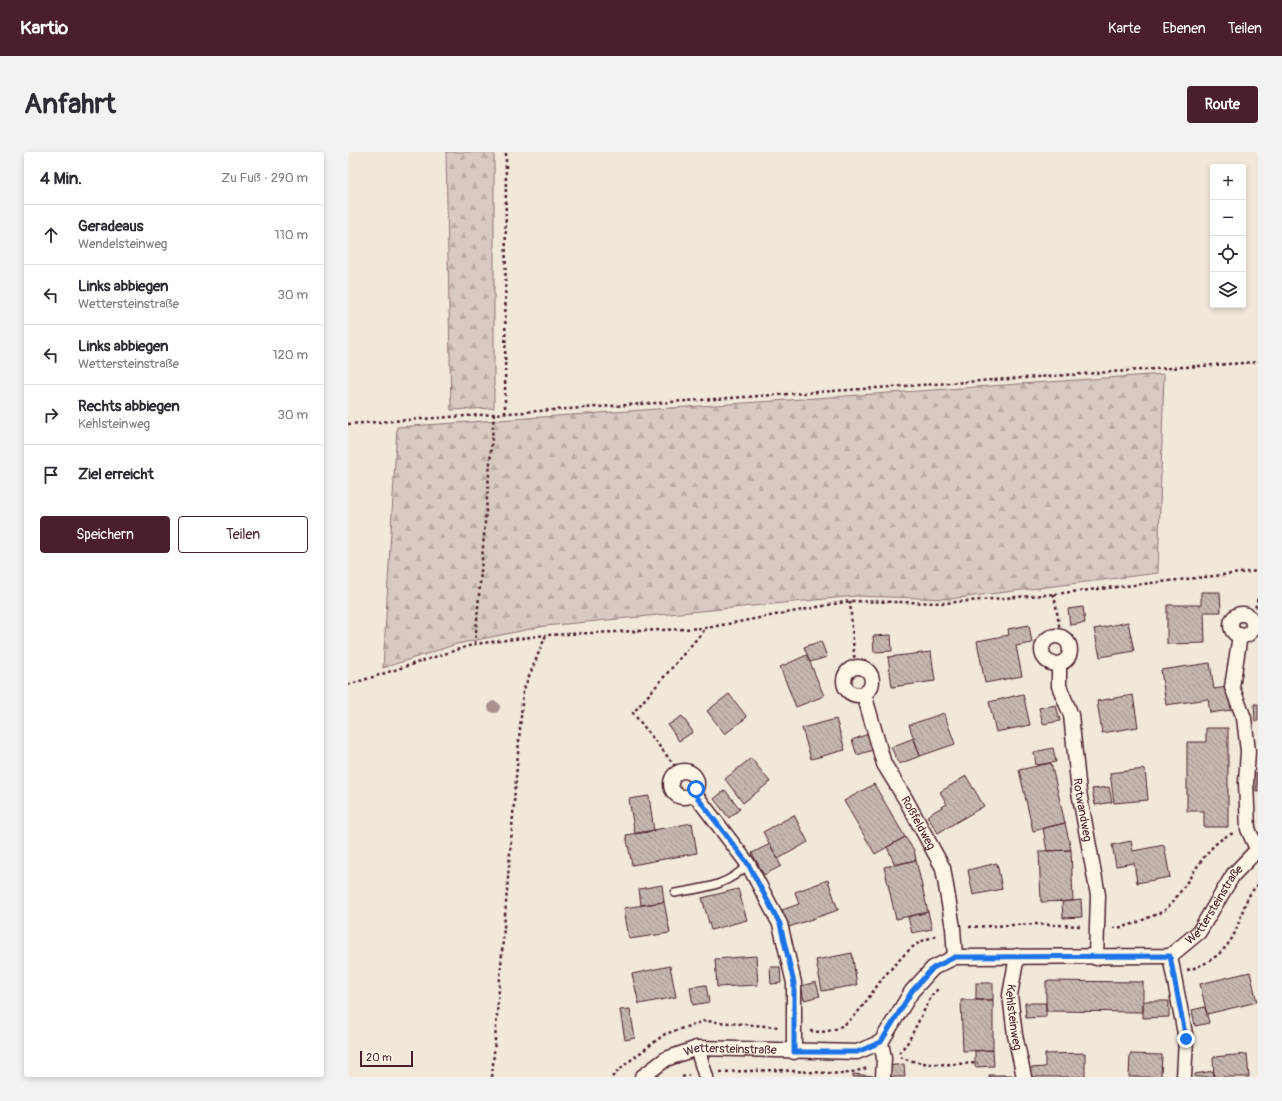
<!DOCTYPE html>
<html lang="de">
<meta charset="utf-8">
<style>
:root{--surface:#fff;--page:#f2f2f3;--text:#2b2b33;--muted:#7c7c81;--line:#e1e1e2;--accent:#4a1f2b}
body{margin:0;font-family:Pangolin,sans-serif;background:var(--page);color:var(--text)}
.controls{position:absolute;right:12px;top:12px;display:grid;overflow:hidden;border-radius:4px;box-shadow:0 2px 6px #0003}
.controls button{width:36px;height:36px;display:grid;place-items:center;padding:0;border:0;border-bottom:1px solid var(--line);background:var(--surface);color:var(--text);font:20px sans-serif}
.scale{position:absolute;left:12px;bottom:10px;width:53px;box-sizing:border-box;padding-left:4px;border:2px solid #4a1f2b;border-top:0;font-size:11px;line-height:14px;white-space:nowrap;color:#4a1f2b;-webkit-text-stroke:3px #fcf5e5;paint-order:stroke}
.stop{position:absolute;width:12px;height:12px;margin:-9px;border:3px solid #1a73e8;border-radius:50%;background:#fff}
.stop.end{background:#1a73e8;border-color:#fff;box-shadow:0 1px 4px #0008}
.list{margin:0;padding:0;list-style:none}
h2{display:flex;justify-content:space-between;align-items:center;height:52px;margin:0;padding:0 16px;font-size:17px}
h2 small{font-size:13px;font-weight:400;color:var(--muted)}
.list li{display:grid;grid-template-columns:26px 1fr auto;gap:12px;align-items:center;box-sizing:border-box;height:60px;padding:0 16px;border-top:1px solid var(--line)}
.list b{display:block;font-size:15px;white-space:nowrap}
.list p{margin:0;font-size:13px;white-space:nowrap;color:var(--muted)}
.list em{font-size:13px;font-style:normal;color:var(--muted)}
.actions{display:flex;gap:8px;padding:12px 16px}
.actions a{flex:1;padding:9px 0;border:1px solid var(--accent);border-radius:4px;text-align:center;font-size:14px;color:var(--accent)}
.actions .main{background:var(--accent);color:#fff}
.icon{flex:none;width:22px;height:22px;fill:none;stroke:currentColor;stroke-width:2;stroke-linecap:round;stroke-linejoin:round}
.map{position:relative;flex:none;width:910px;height:925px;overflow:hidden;border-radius:4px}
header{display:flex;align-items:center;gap:24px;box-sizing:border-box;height:56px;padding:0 20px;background:var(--accent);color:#fff}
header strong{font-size:19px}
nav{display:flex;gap:22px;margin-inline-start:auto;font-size:14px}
.intro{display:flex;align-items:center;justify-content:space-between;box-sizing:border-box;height:96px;padding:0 24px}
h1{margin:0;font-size:28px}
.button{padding:10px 18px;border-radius:4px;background:var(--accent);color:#fff;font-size:14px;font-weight:700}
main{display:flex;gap:24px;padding:0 24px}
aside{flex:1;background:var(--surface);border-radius:4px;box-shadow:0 2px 6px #0003}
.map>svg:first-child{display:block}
.forest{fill:url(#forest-firs);stroke:#917476}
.building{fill:url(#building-back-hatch);stroke:#4a1f2b}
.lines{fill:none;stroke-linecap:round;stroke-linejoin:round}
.service-casing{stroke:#4a1f2b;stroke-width:10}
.minor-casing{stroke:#4a1f2b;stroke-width:17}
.path{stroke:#4a1f2b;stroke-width:2.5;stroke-dasharray:3 3;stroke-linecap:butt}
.service{stroke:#fcf5e5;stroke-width:7}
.minor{stroke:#fcf5e5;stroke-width:14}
.tree{fill:#a9918e}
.route{stroke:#1a73e8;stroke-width:5}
.labels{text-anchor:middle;stroke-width:3.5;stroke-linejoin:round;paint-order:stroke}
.street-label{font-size:12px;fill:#4a1f2b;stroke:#fcf5e5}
</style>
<header>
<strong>Kartio</strong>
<nav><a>Karte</a><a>Ebenen</a><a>Teilen</a></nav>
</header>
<div class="intro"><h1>Anfahrt</h1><a class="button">Route</a></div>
<main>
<aside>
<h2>4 Min.<small>Zu Fuß · 290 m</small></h2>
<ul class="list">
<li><svg class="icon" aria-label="ahead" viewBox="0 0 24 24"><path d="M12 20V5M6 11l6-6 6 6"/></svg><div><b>Geradeaus</b><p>Wendelsteinweg</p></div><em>110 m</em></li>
<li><svg class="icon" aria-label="left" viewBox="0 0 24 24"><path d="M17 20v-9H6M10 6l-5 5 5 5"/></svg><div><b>Links abbiegen</b><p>Wettersteinstraße</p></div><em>30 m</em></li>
<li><svg class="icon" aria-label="left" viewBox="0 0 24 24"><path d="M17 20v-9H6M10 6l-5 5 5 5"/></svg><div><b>Links abbiegen</b><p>Wettersteinstraße</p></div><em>120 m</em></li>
<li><svg class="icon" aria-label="right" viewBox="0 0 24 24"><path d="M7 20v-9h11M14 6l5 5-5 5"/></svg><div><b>Rechts abbiegen</b><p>Kehlsteinweg</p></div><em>30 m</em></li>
<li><svg class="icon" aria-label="arrive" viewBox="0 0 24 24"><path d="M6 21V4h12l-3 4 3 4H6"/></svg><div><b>Ziel erreicht</b></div></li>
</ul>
<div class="actions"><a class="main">Speichern</a><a>Teilen</a></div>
</aside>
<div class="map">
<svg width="910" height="925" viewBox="0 0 910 925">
<defs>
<pattern id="forest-firs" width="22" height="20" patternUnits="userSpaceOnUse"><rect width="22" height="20" fill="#d8cac0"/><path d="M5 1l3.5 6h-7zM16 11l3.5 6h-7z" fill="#bbada5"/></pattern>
<pattern id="building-back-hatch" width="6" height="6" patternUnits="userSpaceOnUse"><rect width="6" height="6" fill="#c7b6af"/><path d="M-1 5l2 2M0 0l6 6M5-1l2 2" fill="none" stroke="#a4938f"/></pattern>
</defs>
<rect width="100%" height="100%" fill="#f1e8da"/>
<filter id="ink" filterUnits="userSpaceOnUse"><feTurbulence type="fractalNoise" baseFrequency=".025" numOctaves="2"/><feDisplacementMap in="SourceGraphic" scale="8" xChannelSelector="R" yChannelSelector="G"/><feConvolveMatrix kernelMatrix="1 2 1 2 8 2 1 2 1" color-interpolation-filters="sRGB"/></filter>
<g filter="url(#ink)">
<path class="forest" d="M98,0H146V256L103,258Z
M816,222L810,421L602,447L508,444L197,474L109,492L35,516L49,275Z"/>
<path class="building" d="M853,440H872L873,460H856L857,491L819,492V453H853Z
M735,455L737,471L722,473L720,457Z
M780,470L786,499L752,505L746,477Z
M681,473L684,491L668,494L674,524L637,531L629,489L661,483L660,477Z
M543,483L544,499L526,500L525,484Z
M473,489L479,505L462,510L456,495Z
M583,500L587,529L544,535L540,505Z
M459,503L476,544L448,555L432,515Z
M862,511L866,537L879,535L883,558L862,561L860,547L818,553L813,518Z
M381,542L399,565L377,582L359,559Z
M675,542L682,573L648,580L641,550Z
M785,543L790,575L754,581L749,549Z
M906,552H910V569H907Z
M708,553L712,569L695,572L691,556Z
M596,561L607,592L572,604L561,573Z
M334,564L345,580L331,589L320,573Z
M488,567L497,598L463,607L454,576Z
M858,576H880V675H856V659H839V590H858Z
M520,582L525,598L509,603L504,588Z
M566,586L572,604L551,612L543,595Z
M705,596L708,610L688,613L686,600Z
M403,606L422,630L395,651L377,627Z
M703,611L717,671L685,679L671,618Z
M797,617L800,648L766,651L762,621Z
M908,621H910V639H908Z
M618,624L636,654L590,681L579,664L599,652L592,640Z
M526,632L557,685L527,702L496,649Z
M761,635L764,650L747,653L744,637Z
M377,638L392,657L381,666L366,647Z
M301,644L306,679L287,682L281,647Z
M446,663L460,690L430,707L415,680Z
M344,671L349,701L284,713L278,683Z
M717,671L723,698L699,699L695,676Z
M557,685L566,698L568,708L547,713L539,695Z
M783,689L785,699L816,693L822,725L789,731L786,711L768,714L764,693Z
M422,692L433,714L416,723L404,701Z
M723,698L725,749L693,750L691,699Z
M568,708L580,760L548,767L536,715Z
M649,711L654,737L625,743L620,718Z
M480,728L490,758L441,775L434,758L451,752L447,740Z
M314,733L316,750L293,753L291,737Z
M390,737L399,768L363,778L354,746Z
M733,748L734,765L715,766L714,750Z
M316,750L322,781L281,787L276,756Z
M580,760L584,777L564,781L560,765Z
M504,801L509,833L474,839L468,808Z
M408,804L410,833L369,835L367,807Z
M322,814L328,845L291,852L284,822Z
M422,815H432L433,831L423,832Z
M902,820L909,850L859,862L852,832Z
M698,829L795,830V860L698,859Z
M468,830L472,844L456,848L453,834Z
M628,831H645V848H628Z
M358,833L361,850L345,853L342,835Z
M613,848H645V898L615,899Z
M795,849H821V865L795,866Z
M677,851H698V865L678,866Z
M857,855L861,871L847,874L844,858Z
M282,857L287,886L277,888L272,858Z
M645,898L646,914L627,915V899Z
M737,901V925H682V916L697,915V902Z
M782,902L814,903L813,925H781Z
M899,902L901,925H866L865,905Z
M556,912L557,925H541L540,914Z
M865,919L866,925H847V922Z
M505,922L525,924V925H505Z
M641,923H664V925H641Z"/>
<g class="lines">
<defs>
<path id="service" d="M327,741C356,736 380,734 400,712"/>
<g id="minor">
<circle cx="894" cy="473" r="11"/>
<path d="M892,483L884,535L896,566L900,599L898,631L900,677L909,697"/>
<circle cx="708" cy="498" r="14"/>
<path id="s1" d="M711,512V534L723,563L731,640L750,743L748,806"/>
<circle cx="510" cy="529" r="14"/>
<path id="s2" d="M516,542L536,612L558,648L595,716L605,776L607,805"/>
<circle cx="336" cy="632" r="13"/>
<path d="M346,641L400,712L432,772L446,831V900"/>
<path id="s3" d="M669,804L662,843L667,883L676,925"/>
<path d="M822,804L838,887L836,925"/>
<path d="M533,890L536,906L535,925"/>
<path d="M349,896L358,925"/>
<path id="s4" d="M294,925L318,907L349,896L509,900L533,890L564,839L585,816L607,805L822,804L851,780L885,723L910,697"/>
</g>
</defs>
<use href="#service" class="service-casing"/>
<use href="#minor" class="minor-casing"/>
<path class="path" d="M157,262L158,0
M0,272L910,210
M706,442L713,485
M502,449L507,515
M904,467L910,446
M127,492L146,262
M0,533L127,492L198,483
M331,619L285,561L358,476
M621,775L687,772L734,774
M765,776C775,776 788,771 797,767C803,764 812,762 817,758C840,737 856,690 886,681
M839,818C861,813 882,797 889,775C895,760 897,744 910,733
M462,879C505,886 517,845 540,820C549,811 559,798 569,792C575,788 583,786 589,783
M551,901L560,890L584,843L590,837
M552,905C576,915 604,912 630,911
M372,920L429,918L496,922L520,916
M144,925L175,539L198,483L358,476L502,449L597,451L706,442L910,419
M264,925L279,911L317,882L356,869L431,875
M334,925L341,923"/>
<use href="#service" class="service"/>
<use href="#minor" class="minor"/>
</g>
<circle class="tree" cx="146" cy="555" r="6"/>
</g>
<g class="lines" filter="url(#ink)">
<path class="route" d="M348,637L346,641L400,712L432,772L446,831V900H509L533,890L564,839L585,816L607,805L822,804L838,887"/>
</g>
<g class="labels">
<g class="street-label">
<text dy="4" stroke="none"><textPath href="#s1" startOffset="149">Rotwandweg</textPath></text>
<text dy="4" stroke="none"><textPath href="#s2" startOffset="141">Roßfeldweg</textPath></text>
<text dy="4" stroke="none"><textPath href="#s4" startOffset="648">Wettersteinstraße</textPath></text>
<text dy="4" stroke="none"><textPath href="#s3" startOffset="62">Kehlsteinweg</textPath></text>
<text dy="4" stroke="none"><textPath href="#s4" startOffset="96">Wettersteinstraße</textPath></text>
</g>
</g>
</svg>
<div class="controls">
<button>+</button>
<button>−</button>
<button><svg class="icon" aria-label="locate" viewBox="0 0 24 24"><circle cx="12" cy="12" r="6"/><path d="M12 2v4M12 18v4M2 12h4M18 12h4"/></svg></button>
<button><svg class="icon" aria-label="layers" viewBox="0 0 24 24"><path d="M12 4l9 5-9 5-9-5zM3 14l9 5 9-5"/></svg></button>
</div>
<div class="scale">20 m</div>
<div class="stop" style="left:348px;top:637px"></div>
<div class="stop end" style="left:838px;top:887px"></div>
</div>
</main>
